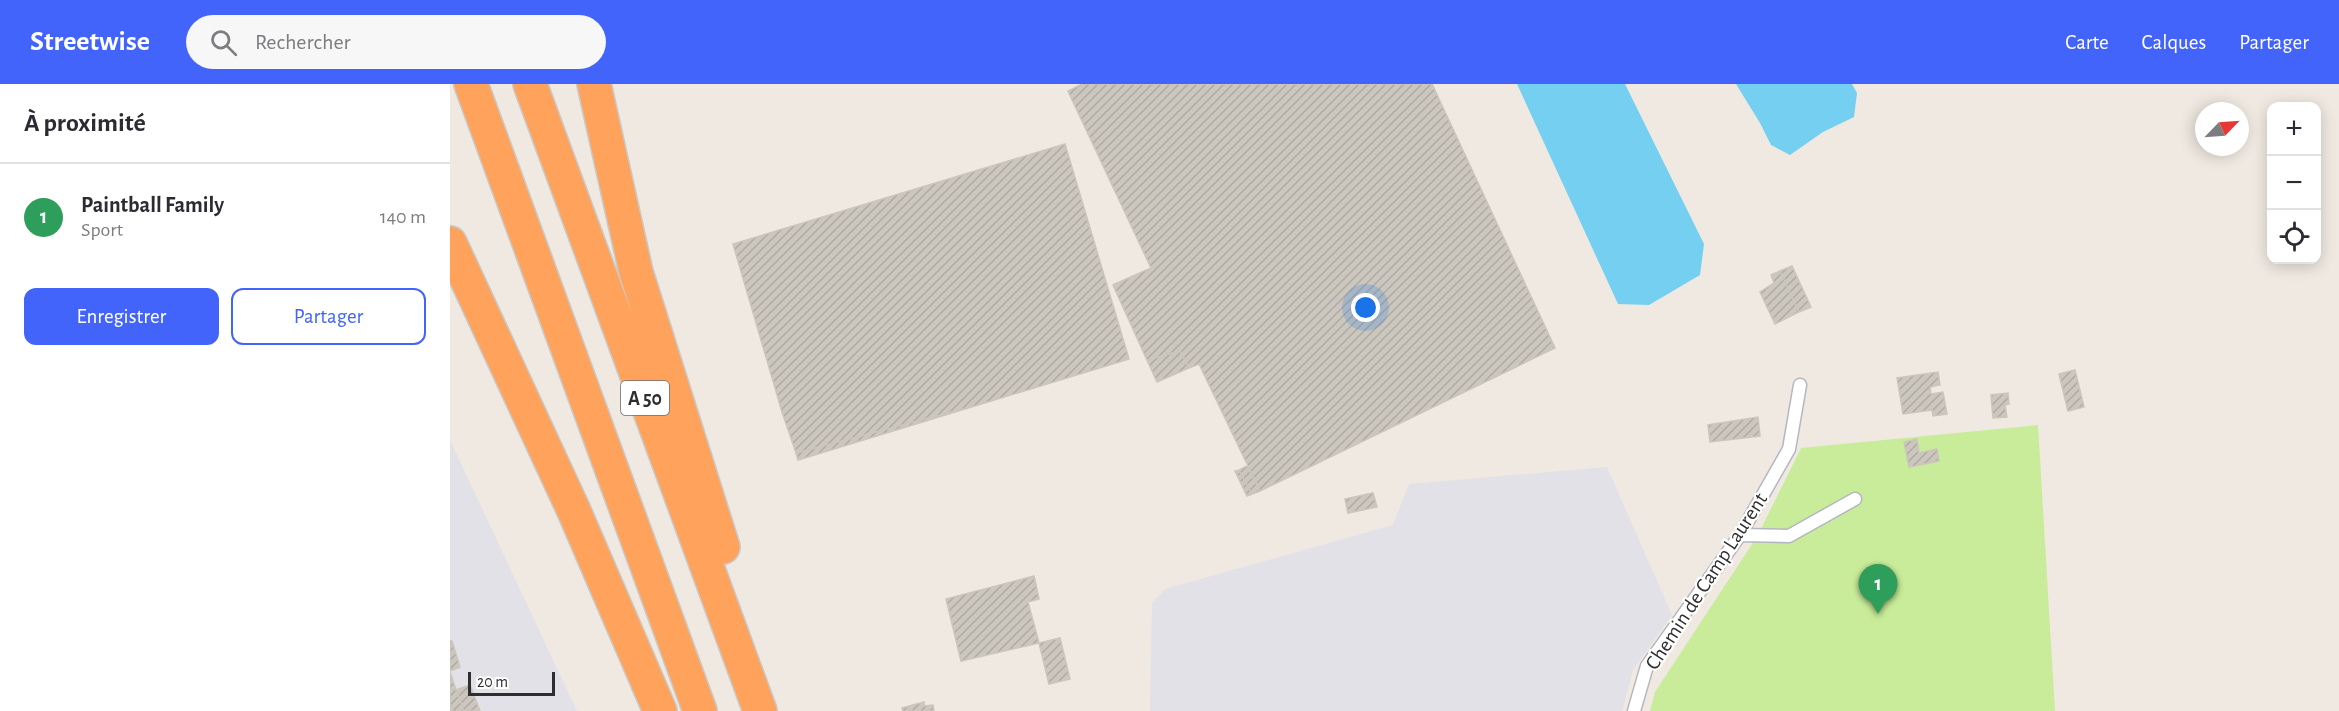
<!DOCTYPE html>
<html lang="fr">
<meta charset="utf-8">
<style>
:root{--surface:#fff;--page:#f7f7f7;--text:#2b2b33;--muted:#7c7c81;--line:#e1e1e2;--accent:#4264fb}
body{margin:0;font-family:"Alegreya Sans",sans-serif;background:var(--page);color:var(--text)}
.controls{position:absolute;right:18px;top:18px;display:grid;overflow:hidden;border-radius:12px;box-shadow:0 3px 15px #0003}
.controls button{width:54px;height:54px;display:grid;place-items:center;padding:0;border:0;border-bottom:2px solid var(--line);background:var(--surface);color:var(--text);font:30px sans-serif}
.compass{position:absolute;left:1745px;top:18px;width:54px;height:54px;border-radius:50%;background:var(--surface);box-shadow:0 3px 15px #0003;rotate:65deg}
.scale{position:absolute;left:18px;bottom:15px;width:87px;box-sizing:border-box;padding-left:6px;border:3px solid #2e2e2e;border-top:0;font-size:16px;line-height:21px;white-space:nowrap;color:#2e2e2e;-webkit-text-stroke:4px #fff;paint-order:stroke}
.you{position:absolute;left:916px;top:224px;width:21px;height:21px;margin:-15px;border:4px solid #fff;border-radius:50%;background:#1a73e8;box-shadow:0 0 0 9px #1a73e833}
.badge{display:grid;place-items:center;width:39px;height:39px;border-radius:50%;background:var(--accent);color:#fff;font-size:20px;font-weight:700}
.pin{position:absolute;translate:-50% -50px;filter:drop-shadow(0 2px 3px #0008)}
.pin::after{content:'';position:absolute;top:32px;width:21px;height:18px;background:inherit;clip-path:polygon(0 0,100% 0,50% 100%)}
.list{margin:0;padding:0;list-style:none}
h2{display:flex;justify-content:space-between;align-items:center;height:78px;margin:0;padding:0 24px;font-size:26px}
h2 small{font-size:20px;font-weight:400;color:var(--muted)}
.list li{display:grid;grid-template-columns:39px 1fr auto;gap:18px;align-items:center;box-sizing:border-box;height:108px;padding:0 24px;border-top:2px solid var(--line)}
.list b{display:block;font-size:22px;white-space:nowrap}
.list p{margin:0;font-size:20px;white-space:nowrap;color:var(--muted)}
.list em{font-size:20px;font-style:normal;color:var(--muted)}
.actions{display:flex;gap:12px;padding:18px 24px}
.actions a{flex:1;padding:14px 0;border:2px solid var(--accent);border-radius:12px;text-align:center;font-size:21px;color:var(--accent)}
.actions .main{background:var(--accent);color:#fff}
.icon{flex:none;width:33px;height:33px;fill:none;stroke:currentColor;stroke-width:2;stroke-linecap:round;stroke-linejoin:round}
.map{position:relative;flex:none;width:1889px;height:627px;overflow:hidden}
header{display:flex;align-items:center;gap:36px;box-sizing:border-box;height:84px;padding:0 30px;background:var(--accent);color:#fff}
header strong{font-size:28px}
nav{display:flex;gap:33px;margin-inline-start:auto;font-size:21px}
.search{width:420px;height:54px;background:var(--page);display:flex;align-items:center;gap:15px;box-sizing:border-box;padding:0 21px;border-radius:33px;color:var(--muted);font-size:22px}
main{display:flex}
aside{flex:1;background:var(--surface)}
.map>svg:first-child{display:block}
.industrial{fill:#e3e1e8}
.pitch{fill:#c9ec9a}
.water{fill:#75cff0}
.building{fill:url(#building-hatch);stroke:#cbc5ba;stroke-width:1.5}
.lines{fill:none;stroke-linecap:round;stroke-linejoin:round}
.lane-casing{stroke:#b4b7c1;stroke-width:15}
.highway-casing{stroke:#c9c9c9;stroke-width:36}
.lane{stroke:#fff;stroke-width:12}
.highway{stroke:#ffa35c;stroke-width:33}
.labels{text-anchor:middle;stroke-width:4.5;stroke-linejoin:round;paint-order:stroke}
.shield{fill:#fff;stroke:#6d6d6d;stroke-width:1.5}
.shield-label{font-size:20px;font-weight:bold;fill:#2e2e2e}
.street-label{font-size:21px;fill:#2e2e2e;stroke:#fff}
</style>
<header>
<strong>Streetwise</strong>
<div class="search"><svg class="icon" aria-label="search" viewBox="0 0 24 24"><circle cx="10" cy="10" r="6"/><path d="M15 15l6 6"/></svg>Rechercher</div>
<nav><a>Carte</a><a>Calques</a><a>Partager</a></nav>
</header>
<main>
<aside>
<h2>À proximité<small></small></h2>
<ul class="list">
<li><span class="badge" style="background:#2e9e5b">1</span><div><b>Paintball Family</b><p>Sport</p></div><em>140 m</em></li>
</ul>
<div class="actions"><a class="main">Enregistrer</a><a>Partager</a></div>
</aside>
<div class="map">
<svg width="1889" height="627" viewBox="0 0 1889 627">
<defs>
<pattern id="building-hatch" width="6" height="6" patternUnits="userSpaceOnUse" patternTransform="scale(1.5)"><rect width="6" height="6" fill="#cbc7bf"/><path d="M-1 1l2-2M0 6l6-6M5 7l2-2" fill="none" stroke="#afaba4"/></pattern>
</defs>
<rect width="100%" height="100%" fill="#efe9e1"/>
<path class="industrial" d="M0,356L127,627H0Z
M1157,383L1222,531L1183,586L1172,627H700L702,519L715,505L943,441L959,400Z"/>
<path class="pitch" d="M1588,341L1605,627H1200L1205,608L1308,451L1351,364Z"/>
<path class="water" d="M1067,0H1175L1254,160L1250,191L1199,221L1168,220Z
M1286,0H1402L1407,9L1404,33L1373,48L1340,71L1321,61L1310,39Z"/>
<path class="building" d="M632,0H982L1105,264L810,407L749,280L739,284L730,267L697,276L663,201L701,184L618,7Z
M615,60L679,275L528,321L346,369L332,328L283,160Z
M1342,182L1361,223L1349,228L1330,187Z
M1330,187L1349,228L1325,240L1310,208L1324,199L1321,191Z
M730,267L739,284L707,298L697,276Z
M1625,286L1634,323L1618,327L1609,290Z
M1488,288L1490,301L1480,303L1481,310L1493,308L1497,330L1483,332L1482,326L1453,330L1447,294Z
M1558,309L1559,320L1555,321L1557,333L1543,334L1541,311Z
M528,321L348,376L346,369Z
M1308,333L1310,352L1260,358L1258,341Z
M1467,355L1469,369L1487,365L1489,377L1459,383L1454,358Z
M797,382L810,407L802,410L789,386Z
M789,386L802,410L797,412L785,387Z
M923,409L927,423L898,429L895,415Z
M584,492L589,515L578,518L589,559L511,577L496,515Z
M610,554L620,595L599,600L589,559Z
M0,557H2L10,583L0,587Z
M0,588L6,606L14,627H0Z
M20,601L30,627H14L6,606Z
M474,618V622L483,621L484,627H453L452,624Z"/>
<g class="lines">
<defs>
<path id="lane" d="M1290,451L1339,452L1405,415
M1184,627L1197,582L1290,451L1339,365L1350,301"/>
<path id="highway" d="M21,0L250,627
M80,0L310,627
M144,0L186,188L273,463
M0,159L124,427L210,627"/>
</defs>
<use href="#lane" class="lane-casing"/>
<use href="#highway" class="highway-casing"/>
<use href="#lane" class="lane"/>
<use href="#highway" class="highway"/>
</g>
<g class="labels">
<rect class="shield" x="171" y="297" width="48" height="34" rx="4.5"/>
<g class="shield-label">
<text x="195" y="321">A 50</text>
</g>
<g class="street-label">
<text transform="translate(1256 497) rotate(-57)" y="7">Chemin de Camp Laurent</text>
</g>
</g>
</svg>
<div class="controls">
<button>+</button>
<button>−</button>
<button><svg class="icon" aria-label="locate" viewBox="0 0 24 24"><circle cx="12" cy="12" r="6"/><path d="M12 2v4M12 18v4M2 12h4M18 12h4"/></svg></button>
</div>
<svg class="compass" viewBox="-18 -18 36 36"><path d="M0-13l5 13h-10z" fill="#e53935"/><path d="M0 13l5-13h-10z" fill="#7c7c81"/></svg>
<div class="scale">20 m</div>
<div class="you"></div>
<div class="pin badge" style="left:1428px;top:530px;background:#2e9e5b">1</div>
</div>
</main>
